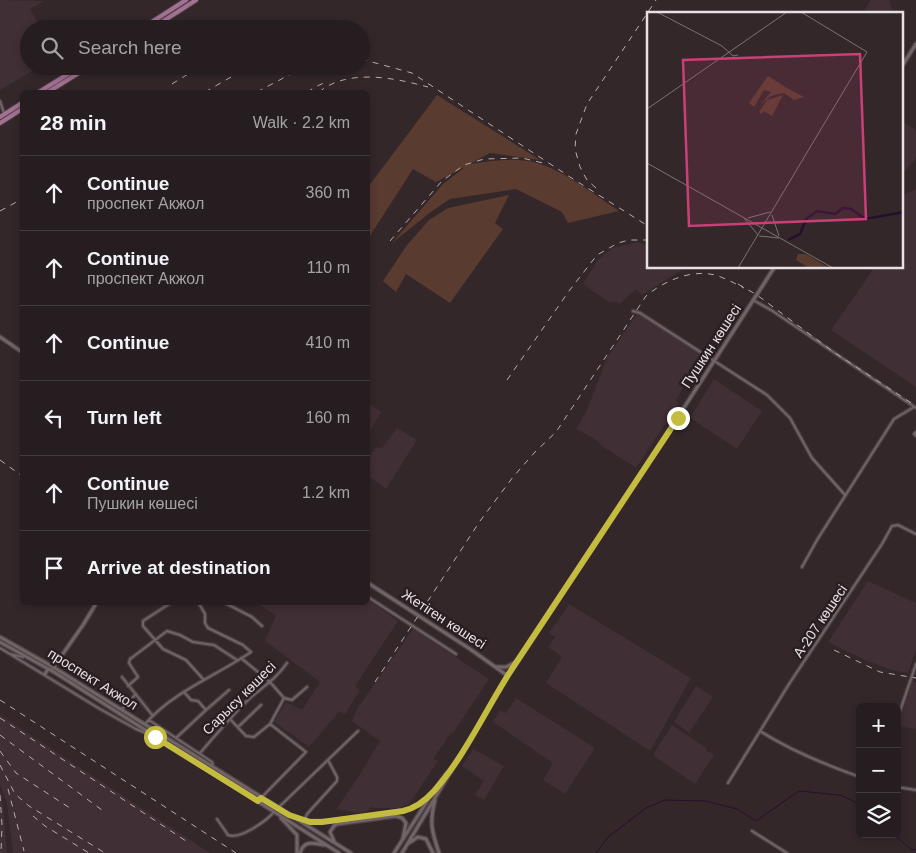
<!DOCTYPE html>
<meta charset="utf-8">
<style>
:root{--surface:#261d20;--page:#322a2d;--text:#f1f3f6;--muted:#a4a2a5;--line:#423b3e}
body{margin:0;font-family:Helvetica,sans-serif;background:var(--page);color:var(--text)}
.controls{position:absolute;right:15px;bottom:15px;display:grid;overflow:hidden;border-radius:8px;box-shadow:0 2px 8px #0003}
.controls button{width:45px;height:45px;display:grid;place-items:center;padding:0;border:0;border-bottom:1px solid var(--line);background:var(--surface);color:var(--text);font:25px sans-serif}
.stop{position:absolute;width:15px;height:15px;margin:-11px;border:4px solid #c4bc3e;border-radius:50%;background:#fff}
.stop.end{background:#c4bc3e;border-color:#fff;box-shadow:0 1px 5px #0008}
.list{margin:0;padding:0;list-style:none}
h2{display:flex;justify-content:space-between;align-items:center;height:65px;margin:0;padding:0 20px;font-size:21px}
h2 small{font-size:16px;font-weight:400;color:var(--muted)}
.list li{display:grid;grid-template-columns:32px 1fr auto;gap:15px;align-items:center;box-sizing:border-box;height:75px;padding:0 20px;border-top:1px solid var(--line)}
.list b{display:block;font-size:19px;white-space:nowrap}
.list p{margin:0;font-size:16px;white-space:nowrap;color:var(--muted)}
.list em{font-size:16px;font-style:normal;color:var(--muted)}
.icon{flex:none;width:28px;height:28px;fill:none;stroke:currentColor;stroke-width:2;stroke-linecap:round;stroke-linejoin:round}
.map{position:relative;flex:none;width:916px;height:853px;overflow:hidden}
.search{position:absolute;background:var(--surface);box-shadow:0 2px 8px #0003;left:20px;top:20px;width:350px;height:55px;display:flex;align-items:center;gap:12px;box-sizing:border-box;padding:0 18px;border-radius:28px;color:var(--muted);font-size:19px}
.panel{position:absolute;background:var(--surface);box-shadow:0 2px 8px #0003;left:20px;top:90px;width:350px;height:515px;border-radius:8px}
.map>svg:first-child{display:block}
.built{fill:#402f34}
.green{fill:#593b2f}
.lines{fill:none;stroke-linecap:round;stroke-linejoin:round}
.stream{stroke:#260f2c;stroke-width:1}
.street-casing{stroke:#4b4245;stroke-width:4.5}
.secondary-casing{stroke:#4b4245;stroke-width:5.5}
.primary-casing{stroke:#4b4245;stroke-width:6}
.street{stroke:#716366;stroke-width:2}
.secondary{stroke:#716366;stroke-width:3}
.primary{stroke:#a37191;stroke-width:4}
.rail{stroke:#b6adaf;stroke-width:1;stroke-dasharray:6 6;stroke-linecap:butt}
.route{stroke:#c4bc3e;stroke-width:6}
.labels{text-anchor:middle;stroke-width:5;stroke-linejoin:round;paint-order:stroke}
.street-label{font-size:14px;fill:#e8e0e2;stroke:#291e21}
.inset-river{fill:none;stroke:#260f2c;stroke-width:2.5}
.inset-road{fill:none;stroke:#7b7174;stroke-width:1}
.view{fill:#ca4076;fill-opacity:0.15;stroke:#ca4076;stroke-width:2.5}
.inset-edge{fill:none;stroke:#e8e0e2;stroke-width:2.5}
</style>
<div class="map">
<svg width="916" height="853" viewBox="0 0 916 853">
<rect width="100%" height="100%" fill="#33272a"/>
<path class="built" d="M0,0L44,1L30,9L41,29H29V66H41L0,90Z
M871,0H889L894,14H862Z
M902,121L916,130V158L902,175Z
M916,189V387L831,330L874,268H902V196Z
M638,242L648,246V268H685L642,295L636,289L620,304L615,302L610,303L583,284L598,260L612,248Z
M637,314H641L706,358L690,383H685L676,401L679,403L636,468L602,446L598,441L576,429L587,410L607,358Z
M714,379L762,411L737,449L690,418Z
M368,403L381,412L368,434Z
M397,428L417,440L386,489L368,476V460L376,447L382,448Z
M868,581L916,603V650L908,673L891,670L865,660L828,642Z
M368,600L398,621L355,686L360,690L345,714L339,712L309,747L274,722L286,702L302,710L320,682L265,641L276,615L255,603L368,602Z
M569,604L691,678L650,751L546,683L562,657L548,647L555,637L549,633Z
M413,629L489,679L453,733H451L433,759L438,761L409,804L400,808H375L372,807L366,812L359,813L336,809L357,779L380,741L352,721L357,709Z
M912,682H916V729L898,726Z
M696,686L713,697L689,733L674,722Z
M516,698L595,748L565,794L543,780L553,763L493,722L500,710L506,713Z
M0,715L210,853H13L7,803L0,784Z
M672,725L706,748V750L714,755L695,784L654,756V753Z
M473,749L504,766L484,800L475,795L484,781L462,766Z
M0,791L2,796L7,853H0Z"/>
<path class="green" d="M437,95L540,160L490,153L470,164C489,161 509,158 528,161C557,165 595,195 619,211L568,223L562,212L516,189L450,199L431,212L392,243L443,184L465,167L436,182L413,169L368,239V187Z
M509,195L495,223L503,229L450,303L406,274L396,292L383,281L407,245L429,220L448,208Z"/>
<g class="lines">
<path class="stream" d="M893,834L912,850L916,849
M596,853L608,837L646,808L665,800L705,801L737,809L756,821L799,791L840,795L860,804"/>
<defs>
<path id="street" d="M0,101L4,113
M753,300L771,310L916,408
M633,311L640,313L767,395L790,418L812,458L845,495
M916,432L914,434L916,436
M802,567L817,540L894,419L914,407
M368,597L456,654
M172,602L143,621V626L163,649L186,660L204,680
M223,602L252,617L262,626
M0,648L10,654L23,657
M10,654L100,709L136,729L153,736
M241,658L270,682L284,698
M122,677L153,716
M128,686L138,677L129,663L130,659L167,631L180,635L193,642L214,645L237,660
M184,692L191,700L198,701L206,710
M122,709L136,694
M230,719L246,736L254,737L270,724L284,698L292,700L307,687
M149,720L212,762L213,766
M897,720L916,664
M145,724C174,691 216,676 251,652L243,645L208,628L205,623V614L198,602
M238,727L261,705
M760,731C791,751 826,765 860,777
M176,738L206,710L229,690
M200,753C216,735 232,715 250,698C264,686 276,679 287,663
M728,783L789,684L882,544L892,526L898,525L916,534
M897,787L916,790
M258,801L306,752L270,724
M278,808L358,731
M217,819L228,835C240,840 266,821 274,812
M305,819L307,814L337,781V777L328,760
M752,831L787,853"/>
<path id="secondary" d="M902,66L916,44
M0,337L22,352
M368,583L470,649L508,676
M0,637L53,667L351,853
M0,642L54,672L339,853
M496,667H506L516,662
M53,668L83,625L97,602
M45,674L48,669
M435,800C429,823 432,832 439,853
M281,818L297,835V853
M296,818C320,827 375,814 403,811C417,808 423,801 433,792
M334,841L330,832L334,826L337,824L396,816L402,818L406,823L403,838
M409,843L418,837L426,839L433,853
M300,853C304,840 313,843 324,845
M394,853L433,792L446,774
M402,853L508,676L667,434L774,268"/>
<path id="primary" d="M141,29L186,0
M151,29L196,0
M39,92L81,66
M48,92L90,66
M0,117L22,103
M0,123L22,109"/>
</defs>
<use href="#street" class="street-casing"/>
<use href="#secondary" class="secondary-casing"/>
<use href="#primary" class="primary-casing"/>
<use href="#street" class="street"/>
<use href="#secondary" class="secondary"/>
<use href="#primary" class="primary"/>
<path class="rail" d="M361,59L412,73L570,177L648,226
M172,84L201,66
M205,92L238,73L263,66
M257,92L289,75L310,66
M307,92L317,86L324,83
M319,92C348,68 395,78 428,87
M596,188L587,180L580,167L575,149L576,134L587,104L656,0
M0,211L22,199
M390,241L442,181L464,165L484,159L522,158L543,163
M738,284L757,295L835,353L916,406
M507,380L569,291L597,255L618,243L629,240H648
M0,460L22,476
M834,650L880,672L916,678
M375,682L480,521L513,477L535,452L556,432L646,296C664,281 691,269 715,275C725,278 734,283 744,288
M0,700L236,853
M0,718L189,843
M0,735L106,813
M0,751L16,773L73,810
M0,765L15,794L29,806L105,853
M8,789L24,851
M0,795L2,825L1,853
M33,816L45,826L89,853"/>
</g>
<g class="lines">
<path class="route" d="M155,737L258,801L261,798L289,815L310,822H322L403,811C416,808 425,801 434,791C465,756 485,711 510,672C566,587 622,503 678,418"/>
</g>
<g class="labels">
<g class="street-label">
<text transform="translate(711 346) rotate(-57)" y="5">Пушкин көшесі</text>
<text transform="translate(444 619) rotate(33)" y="5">Жетіген көшесі</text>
<text transform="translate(820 621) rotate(-56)" y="5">А-207 көшесі</text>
<text transform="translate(93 679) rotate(32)" y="5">проспект Акжол</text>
<text transform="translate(239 698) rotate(-45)" y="5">Сарысу көшесі</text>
</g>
</g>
<g transform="translate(647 12)">
<rect width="256" height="256" fill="#33272a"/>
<path d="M121,64L140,76L157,85L147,88L137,81L124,84L113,93L124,80L117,78L107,95L102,91ZM136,83L125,104L117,99L114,102L112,100L120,88ZM151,242H159L182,256H162L149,248Z" fill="#593b2f"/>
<path class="inset-river" d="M141,228L153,222L159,207L170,199L188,202L196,196L204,197L218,207L257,200"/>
<path class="inset-road" d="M10,0L75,34L86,44L91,43M0,97L140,0M0,151L186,256M125,203L132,224M97,206L111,223M101,206L123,200M112,224L132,226M91,256L220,40L154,0"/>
<path class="view" d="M213,42L219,207L42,214L36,48Z"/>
<rect width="256" height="256" class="inset-edge"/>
</g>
</svg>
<div class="controls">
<button>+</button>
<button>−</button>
<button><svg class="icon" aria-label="layers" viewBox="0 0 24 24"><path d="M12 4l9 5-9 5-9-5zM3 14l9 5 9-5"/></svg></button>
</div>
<div class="stop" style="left:155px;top:737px"></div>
<div class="stop end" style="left:678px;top:418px"></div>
<div class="search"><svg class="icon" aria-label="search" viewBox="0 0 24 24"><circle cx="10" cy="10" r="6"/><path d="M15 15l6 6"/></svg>Search here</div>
<section class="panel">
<h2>28 min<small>Walk · 2.2 km</small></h2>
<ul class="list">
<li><svg class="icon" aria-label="ahead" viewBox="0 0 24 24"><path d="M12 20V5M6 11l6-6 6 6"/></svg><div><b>Continue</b><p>проспект Акжол</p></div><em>360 m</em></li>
<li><svg class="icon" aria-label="ahead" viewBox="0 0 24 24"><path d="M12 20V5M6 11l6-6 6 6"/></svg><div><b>Continue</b><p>проспект Акжол</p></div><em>110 m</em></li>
<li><svg class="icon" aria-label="ahead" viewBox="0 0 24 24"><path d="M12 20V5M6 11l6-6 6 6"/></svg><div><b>Continue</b></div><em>410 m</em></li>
<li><svg class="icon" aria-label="left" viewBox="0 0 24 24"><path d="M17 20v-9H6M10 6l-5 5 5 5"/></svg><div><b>Turn left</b></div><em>160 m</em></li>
<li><svg class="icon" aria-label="ahead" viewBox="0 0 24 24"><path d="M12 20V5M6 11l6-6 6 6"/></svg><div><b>Continue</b><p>Пушкин көшесі</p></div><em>1.2 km</em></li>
<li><svg class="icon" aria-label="arrive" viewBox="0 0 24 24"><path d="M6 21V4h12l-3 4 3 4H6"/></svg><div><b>Arrive at destination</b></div></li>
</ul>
</section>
</div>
